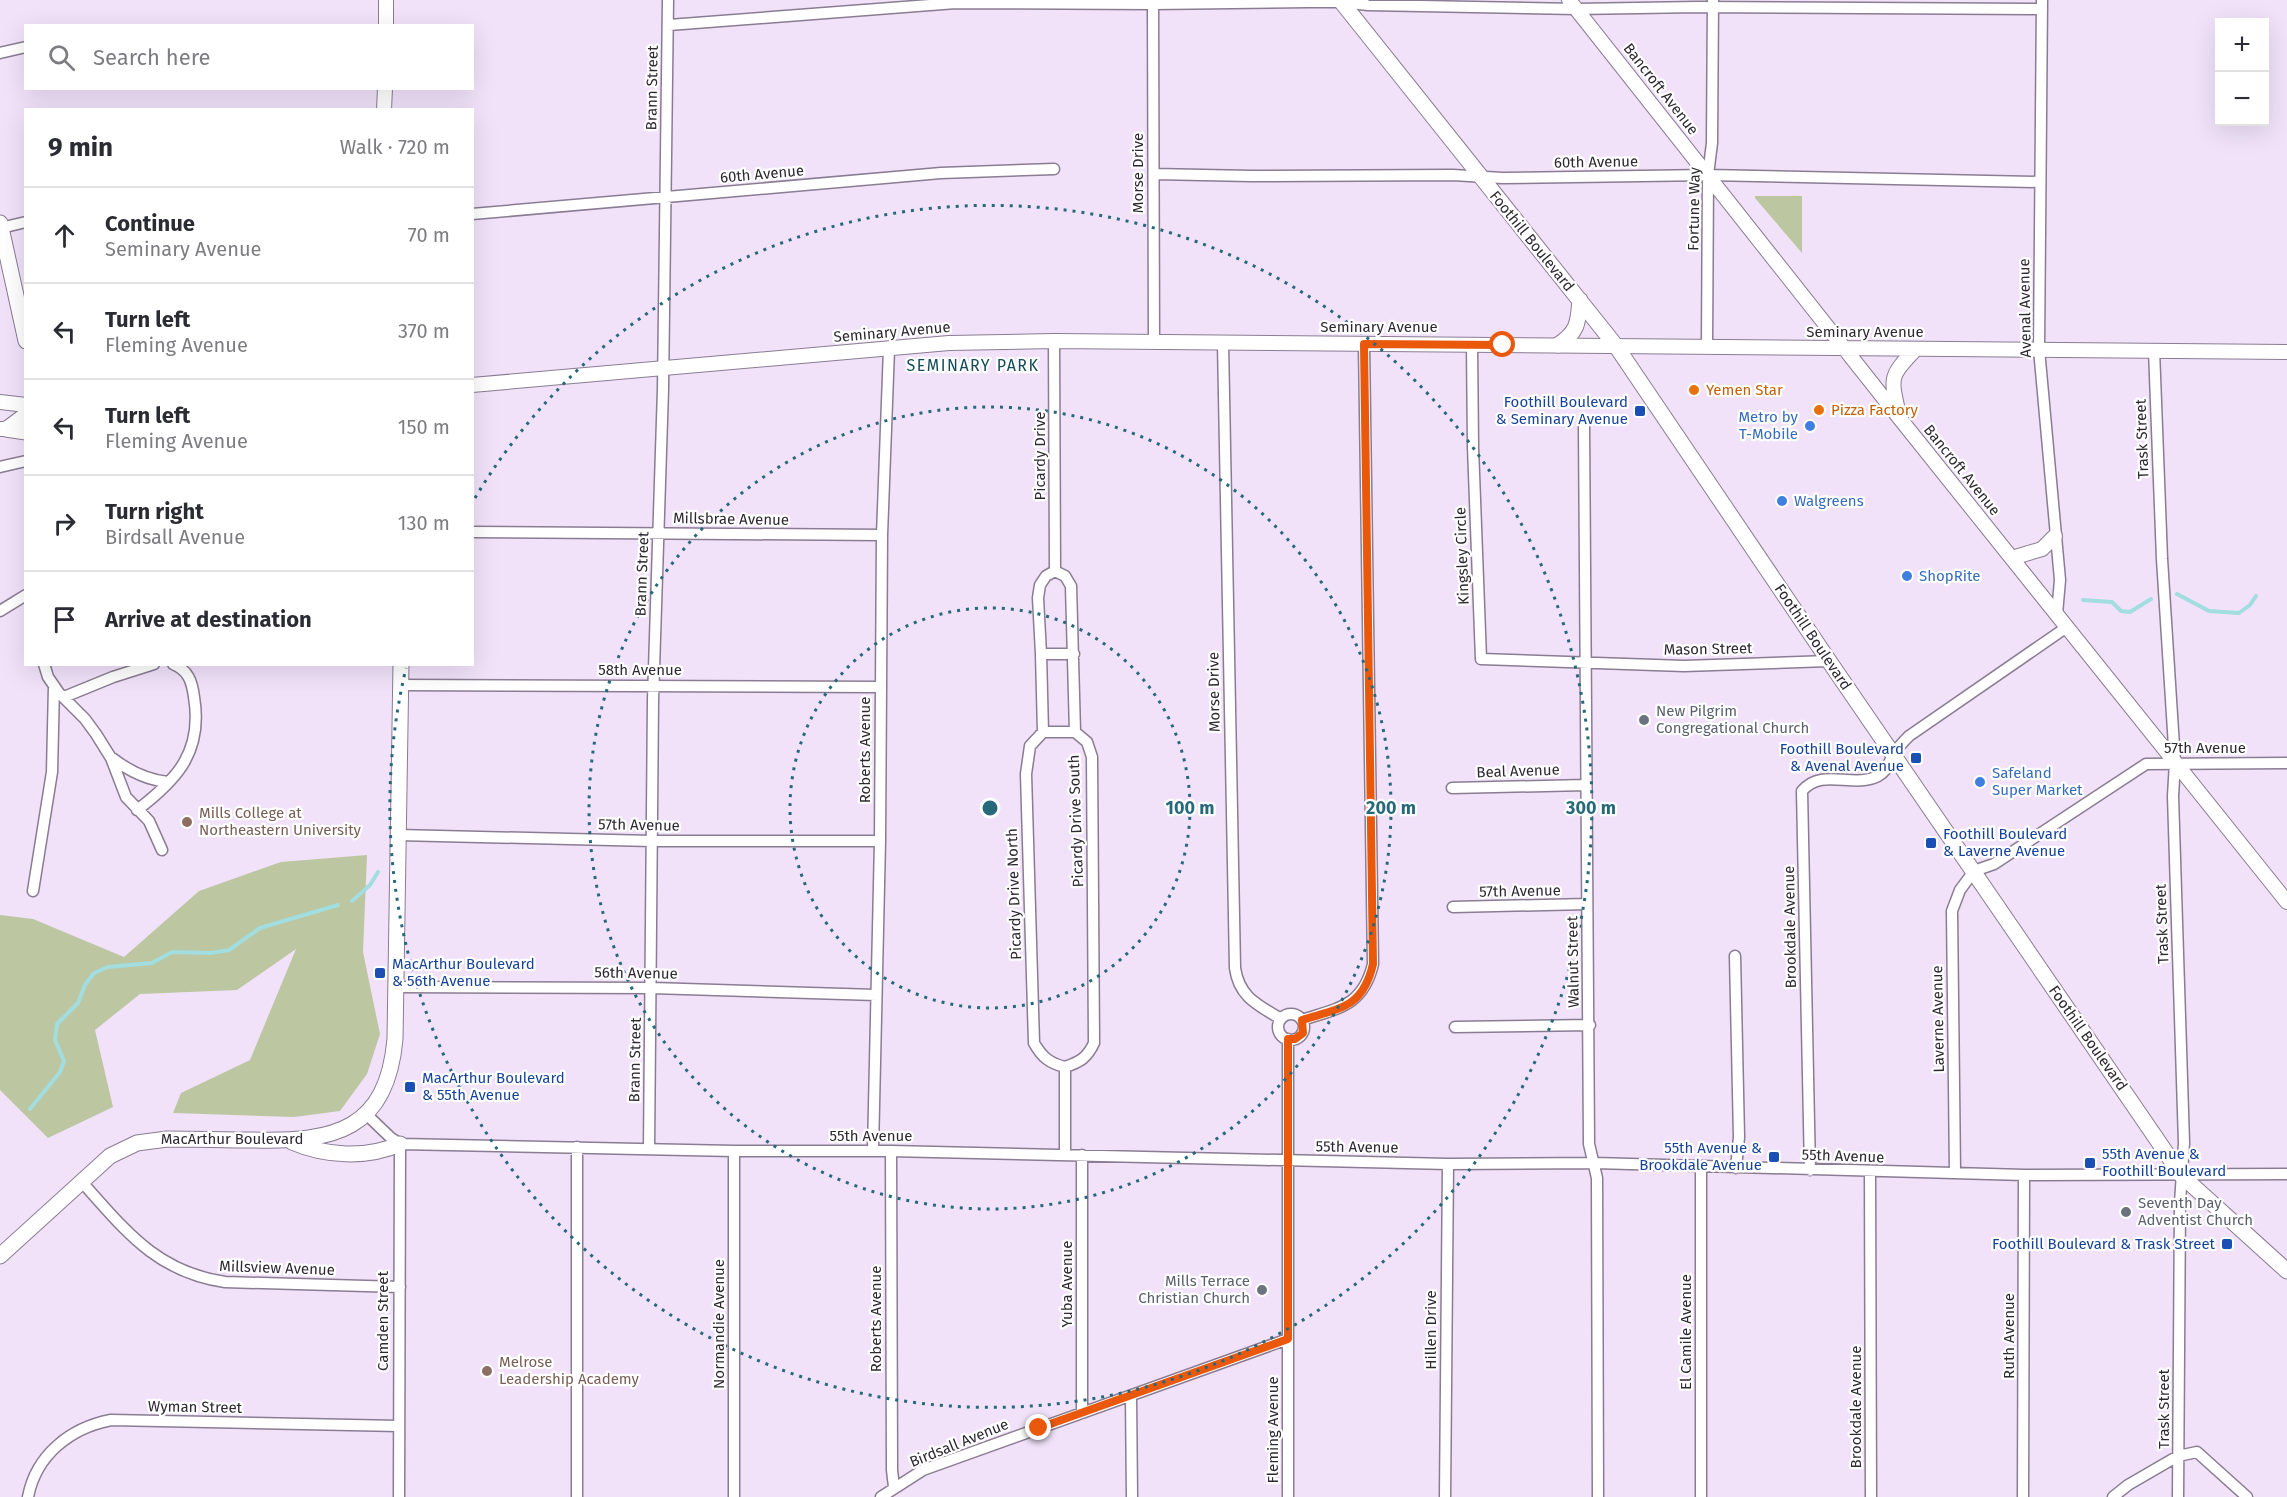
<!DOCTYPE html>
<meta charset="utf-8">
<style>
:root{--surface:#fff;--page:#f2f2f3;--text:#2b2b33;--muted:#7c7c81;--line:#e1e1e2}
body{margin:0;font-family:"Fira Sans",sans-serif;background:var(--page);color:var(--text)}
.controls{position:absolute;right:18px;top:18px;display:grid;overflow:hidden;border-radius:0px;box-shadow:0 6px 24px #0002}
.controls button{width:54px;height:54px;display:grid;place-items:center;padding:0;border:0;border-bottom:2px solid var(--line);background:var(--surface);color:var(--text);font:30px sans-serif}
.stop{position:absolute;width:18px;height:18px;margin:-14px;border:4px solid #ea580c;border-radius:50%;background:#fff}
.stop.end{background:#ea580c;border-color:#fff;box-shadow:0 2px 6px #0008}
.list{margin:0;padding:0;list-style:none}
h2{display:flex;justify-content:space-between;align-items:center;height:78px;margin:0;padding:0 24px;font-size:26px}
h2 small{font-size:20px;font-weight:400;color:var(--muted)}
.list li{display:grid;grid-template-columns:39px 1fr auto;gap:18px;align-items:center;box-sizing:border-box;height:96px;padding:0 24px;border-top:2px solid var(--line)}
.list b{display:block;font-size:22px;white-space:nowrap}
.list p{margin:0;font-size:20px;white-space:nowrap;color:var(--muted)}
.list em{font-size:20px;font-style:normal;color:var(--muted)}
.icon{flex:none;width:33px;height:33px;fill:none;stroke:currentColor;stroke-width:2;stroke-linecap:round;stroke-linejoin:round}
.map{position:relative;flex:none;width:2287px;height:1497px;overflow:hidden}
.search{position:absolute;background:var(--surface);box-shadow:0 6px 24px #0002;left:24px;top:24px;width:450px;height:66px;display:flex;align-items:center;gap:15px;box-sizing:border-box;padding:0 21px;border-radius:0px;color:var(--muted);font-size:22px}
.panel{position:absolute;background:var(--surface);box-shadow:0 6px 24px #0002;left:24px;top:108px;width:450px;height:558px;border-radius:0px}
.map>svg:first-child{display:block}
.green{fill:#bcc6a1}
.lines{fill:none;stroke-linecap:round;stroke-linejoin:round}
.stream{stroke:#a2dddf;stroke-width:4}
.minor-casing{stroke:#8a7c92;stroke-width:13}
.tertiary-casing{stroke:#8a7c92;stroke-width:16}
.secondary-casing{stroke:#8a7c92;stroke-width:17}
.minor{stroke:#fff;stroke-width:10}
.tertiary{stroke:#fff;stroke-width:14}
.secondary{stroke:#fff;stroke-width:15}
.route{stroke:#ea580c;stroke-width:8}
.ring{fill:none;stroke:#25697a;stroke-width:3;stroke-dasharray:3 6}
.food-dot{fill:#e8710a;stroke:#fff;stroke-width:2}
.transit-dot{fill:#1a4fb4;stroke:#fff;stroke-width:2}
.shop-dot{fill:#3f7fe0;stroke:#fff;stroke-width:2}
.worship-dot{fill:#6b7280;stroke:#fff;stroke-width:2}
.education-dot{fill:#8d6e63;stroke:#fff;stroke-width:2}
.labels{text-anchor:middle;stroke-width:4.5;stroke-linejoin:round;paint-order:stroke}
.street-label{font-size:15px;fill:#2e2831;stroke:#fff}
.food-label{font-size:15px;fill:#c56008;stroke:#fff;text-anchor:start}
.transit-label{font-size:15px;fill:#164399;stroke:#fff;text-anchor:end}
.shop-label{font-size:15px;fill:#366cbe;stroke:#fff;text-anchor:start}
.worship-label{font-size:15px;fill:#5b616d;stroke:#fff;text-anchor:start}
.education-label{font-size:15px;fill:#785e54;stroke:#fff;text-anchor:start}
.neighbourhood-label{font-size:16px;letter-spacing:1.5px;fill:#134b58;stroke:#fff}
.centre{fill:#25697a;stroke:#fff;stroke-width:3}
.ring-label{font-size:18px;text-anchor:middle;font-weight:bold;fill:#25697a;stroke:#fff;stroke-width:4.5;stroke-linejoin:round;paint-order:stroke}
</style>
<div class="map">
<svg width="2287" height="1497" viewBox="0 0 2287 1497">
<rect width="100%" height="100%" fill="#f1e2fa"/>
<path class="green" d="M1755,196H1802V253L1755,198Z
M367,855L363,952L380,1034L367,1074L340,1111L294,1117L173,1113L181,1093L250,1060L296,949L237,990L140,994L95,1030L113,1107L48,1138L0,1090V915L33,919L124,957L199,891L281,862Z"/>
<g class="lines">
<path class="stream" d="M2177,594L2209,611L2239,613L2250,605L2256,596
M2083,600L2112,602L2121,611L2130,612L2151,599
M352,901L370,885L378,872
M30,1109L60,1072L64,1061L55,1040L57,1024L78,1003L85,985L94,973L108,967L152,963L172,952L211,953L229,950L260,928L338,905"/>
<defs>
<path id="minor" d="M2042,0L2039,349L2060,580L2057,614
M1153,4L1154,342
M669,25L956,3L1153,4L1308,2H1341L1368,5L1576,9L1698,7L2042,9
M0,53L26,47
M1154,174L1251,176L1453,175L1502,178L1708,175L2039,182
M472,214L941,173L1054,169
M1,228L26,222
M1054,341L1055,571
M1223,343L1235,968C1239,997 1258,1005 1281,1019
M1472,345L1473,447L1481,659L1684,666L1829,661
M1707,347L1708,175L1712,143L1713,0
M2154,350L2162,559L2175,762L2173,796L2184,1143L2180,1203L2178,1497
M1584,425L1589,1144L1597,1178L1598,1497
M0,467L26,461
M472,532L882,535
M1055,571L1065,576L1071,586L1075,732L1087,742L1092,757L1094,1043C1087,1058 1080,1062 1065,1067
M1055,571L1046,576L1040,585L1038,598L1041,654L1043,732L1030,746L1026,774L1034,1043C1042,1057 1049,1063 1065,1067
M0,611L26,595
M1041,654H1074
M44,664L48,677L59,693L85,719L96,734L111,758L126,797L149,821L162,850
M401,685L880,687
M64,697L113,677L154,664
M1043,732H1075
M112,758C129,771 147,780 168,782
M1452,788L1586,785
M137,810C178,779 203,751 194,697C192,681 188,670 173,664
M398,835L652,841H880
M33,891L52,772L54,686
M1453,907L1587,904
M1735,956L1739,1137L1736,1168
M396,987L652,988L876,995
M1278 1027a13 13 0 1 1 26 0a13 13 0 1 1-26 0Z
M1302,1020C1339,1008 1363,1006 1373,964L1364,344
M1455,1027L1590,1025
M366,1114L391,1138L400,1144L734,1151H891L1448,1164L1595,1163L2024,1175L2287,1174
M649,1149L653,700L663,389L668,0
M873,1150L880,841L882,535L889,349
M891,1151L892,1470L894,1487
M1065,1155V1067
M1810,1170L1802,791C1822,767 1853,789 1878,776C1888,771 1888,762 1894,754C1898,747 1904,741 1909,736L2067,627
M1870,1172L1871,1497
M1955,1173L1952,911L1960,890L1974,871L1994,864L2146,764L2287,763
M81,1181C125,1230 156,1272 225,1282L400,1287
M1131,1396L1132,1497
M1082,1413V1155
M28,1497C36,1455 70,1428 111,1420L399,1426
M399,1497L400,1144
M577,1497V1147
M734,1497V1151
M881,1497L923,1470L1288,1339
M1288,1497V1039
M1445,1497L1448,1164
M1701,1497V1167
M2023,1497L2024,1175
M2113,1497L2128,1485L2178,1456L2197,1452L2247,1497"/>
<path id="tertiary" d="M1569,0L1901,420L2287,902
M386,26V0
M384,110L385,88
M472,385L949,343L1054,341L2287,352
M0,402L26,405
M1899,415C1891,378 1888,377 1916,349
M0,429H6L26,414
M2012,558L2042,549L2055,536"/>
<path id="secondary" d="M1340,0L1616,346L1829,661L2182,1176L2287,1271
M0,223L26,341
M1558,345C1578,332 1578,323 1580,300
M6,429L26,432
M292,1142C325,1156 366,1159 400,1144
M0,1256L110,1156L137,1143L167,1139C196,1139 225,1140 254,1140C335,1142 387,1130 395,1039L401,664"/>
</defs>
<use href="#minor" class="minor-casing"/>
<use href="#tertiary" class="tertiary-casing"/>
<use href="#secondary" class="secondary-casing"/>
<use href="#minor" class="minor"/>
<use href="#tertiary" class="tertiary"/>
<use href="#secondary" class="secondary"/>
</g>
<g class="lines">
<path class="route" d="M1039,1428L1288,1339V1039H1295L1303,1033L1302,1020C1340,1008 1363,1008 1373,964L1364,344L1503,345"/>
</g>
<g class="ring">
<circle cx="990" cy="808" r="200"/>
<circle cx="990" cy="808" r="401"/>
<path d="M475 498A601 601 0 1 1 406 668"/>
</g>
<g class="food-dot">
<circle cx="1694" cy="390" r="6"/>
<circle cx="1819" cy="410" r="6"/>
</g>
<g class="transit-dot">
<rect x="1634" y="405" width="12" height="12" rx="3"/>
<rect x="1910" y="752" width="12" height="12" rx="3"/>
<rect x="1925" y="837" width="12" height="12" rx="3"/>
<rect x="374" y="967" width="12" height="12" rx="3"/>
<rect x="404" y="1081" width="12" height="12" rx="3"/>
<rect x="1768" y="1151" width="12" height="12" rx="3"/>
<rect x="2084" y="1157" width="12" height="12" rx="3"/>
<rect x="2221" y="1238" width="12" height="12" rx="3"/>
</g>
<g class="shop-dot">
<circle cx="1810" cy="426" r="6"/>
<circle cx="1782" cy="501" r="6"/>
<circle cx="1907" cy="576" r="6"/>
<circle cx="1980" cy="782" r="6"/>
</g>
<g class="worship-dot">
<circle cx="1644" cy="720" r="6"/>
<circle cx="2126" cy="1212" r="6"/>
<circle cx="1262" cy="1290" r="6"/>
</g>
<g class="education-dot">
<circle cx="187" cy="822" r="6"/>
<circle cx="487" cy="1371" r="6"/>
</g>
<g class="labels">
<g class="street-label">
<text transform="translate(652 88) rotate(-89)" y="5">Brann Street</text>
<text transform="translate(1661 89) rotate(52)" y="5">Bancroft Avenue</text>
<text transform="translate(1596 162) rotate(-1)" y="5">60th Avenue</text>
<text transform="translate(1138 173) rotate(-90)" y="5">Morse Drive</text>
<text transform="translate(762 174) rotate(-5)" y="5">60th Avenue</text>
<text transform="translate(1694 209) rotate(-89)" y="5">Fortune Way</text>
<text transform="translate(1532 241) rotate(51)" y="5">Foothill Boulevard</text>
<text transform="translate(2025 308) rotate(-91)" y="5">Avenal Avenue</text>
<text x="1379" y="332">Seminary Avenue</text>
<text transform="translate(892 332) rotate(-5)" y="5">Seminary Avenue</text>
<text x="1865" y="337">Seminary Avenue</text>
<text transform="translate(2142 439) rotate(-92)" y="5">Trask Street</text>
<text transform="translate(1040 456) rotate(-90)" y="5">Picardy Drive</text>
<text transform="translate(1962 470) rotate(51)" y="5">Bancroft Avenue</text>
<text transform="translate(731 519) rotate(1)" y="5">Millsbrae Avenue</text>
<text transform="translate(1462 556) rotate(-92)" y="5">Kingsley Circle</text>
<text transform="translate(642 574) rotate(-88)" y="5">Brann Street</text>
<text transform="translate(1813 637) rotate(56)" y="5">Foothill Boulevard</text>
<text transform="translate(1708 649) rotate(-1)" y="5">Mason Street</text>
<text x="640" y="675">58th Avenue</text>
<text transform="translate(1214 692) rotate(-91)" y="5">Morse Drive</text>
<text x="2205" y="753">57th Avenue</text>
<text transform="translate(865 750) rotate(-90)" y="5">Roberts Avenue</text>
<text transform="translate(1518 771) rotate(-2)" y="5">Beal Avenue</text>
<text transform="translate(1076 821) rotate(-92)" y="5">Picardy Drive South</text>
<text transform="translate(639 825) rotate(1)" y="5">57th Avenue</text>
<text transform="translate(1520 891) rotate(-1)" y="5">57th Avenue</text>
<text transform="translate(1014 894) rotate(-92)" y="5">Picardy Drive North</text>
<text transform="translate(2162 924) rotate(-92)" y="5">Trask Street</text>
<text transform="translate(1790 927) rotate(-91)" y="5">Brookdale Avenue</text>
<text transform="translate(1573 962) rotate(-91)" y="5">Walnut Street</text>
<text transform="translate(636 973) rotate(1)" y="5">56th Avenue</text>
<text transform="translate(1938 1019) rotate(-91)" y="5">Laverne Avenue</text>
<text transform="translate(2088 1038) rotate(55)" y="5">Foothill Boulevard</text>
<text transform="translate(635 1060) rotate(-89)" y="5">Brann Street</text>
<text x="871" y="1141">55th Avenue</text>
<text x="232" y="1144">MacArthur Boulevard</text>
<text transform="translate(1357 1147) rotate(1)" y="5">55th Avenue</text>
<text transform="translate(1843 1156) rotate(2)" y="5">55th Avenue</text>
<text transform="translate(277 1268) rotate(2)" y="5">Millsview Avenue</text>
<text transform="translate(1067 1284) rotate(-90)" y="5">Yuba Avenue</text>
<text transform="translate(876 1319) rotate(-90)" y="5">Roberts Avenue</text>
<text transform="translate(383 1321) rotate(-90)" y="5">Camden Street</text>
<text transform="translate(719 1324) rotate(-90)" y="5">Normandie Avenue</text>
<text transform="translate(1431 1330) rotate(-90)" y="5">Hillen Drive</text>
<text transform="translate(1686 1332) rotate(-90)" y="5">El Camile Avenue</text>
<text transform="translate(2009 1336) rotate(-90)" y="5">Ruth Avenue</text>
<text transform="translate(195 1407) rotate(1)" y="5">Wyman Street</text>
<text transform="translate(1856 1407) rotate(-90)" y="5">Brookdale Avenue</text>
<text transform="translate(2164 1409) rotate(-90)" y="5">Trask Street</text>
<text transform="translate(1273 1430) rotate(-90)" y="5">Fleming Avenue</text>
<text transform="translate(959 1443) rotate(-22)" y="5">Birdsall Avenue</text>
</g>
<g class="food-label">
<text x="1706" y="395">Yemen Star</text>
<text x="1831" y="415">Pizza Factory</text>
</g>
<g class="transit-label">
<text x="1628" y="407">Foothill Boulevard<tspan x="1628" dy="17">&amp; Seminary Avenue</tspan></text>
<text x="1904" y="754">Foothill Boulevard<tspan x="1904" dy="17">&amp; Avenal Avenue</tspan></text>
<text x="1943" y="839" text-anchor="start">Foothill Boulevard<tspan x="1943" dy="17">&amp; Laverne Avenue</tspan></text>
<text x="392" y="969" text-anchor="start">MacArthur Boulevard<tspan x="392" dy="17">&amp; 56th Avenue</tspan></text>
<text x="422" y="1083" text-anchor="start">MacArthur Boulevard<tspan x="422" dy="17">&amp; 55th Avenue</tspan></text>
<text x="1762" y="1153">55th Avenue &amp;<tspan x="1762" dy="17">Brookdale Avenue</tspan></text>
<text x="2102" y="1159" text-anchor="start">55th Avenue &amp;<tspan x="2102" dy="17">Foothill Boulevard</tspan></text>
<text x="2215" y="1249">Foothill Boulevard &amp; Trask Street</text>
</g>
<g class="shop-label">
<text x="1798" y="422" text-anchor="end">Metro by<tspan x="1798" dy="17">T-Mobile</tspan></text>
<text x="1794" y="506">Walgreens</text>
<text x="1919" y="581">ShopRite</text>
<text x="1992" y="778">Safeland<tspan x="1992" dy="17">Super Market</tspan></text>
</g>
<g class="worship-label">
<text x="1656" y="716">New Pilgrim<tspan x="1656" dy="17">Congregational Church</tspan></text>
<text x="2138" y="1208">Seventh Day<tspan x="2138" dy="17">Adventist Church</tspan></text>
<text x="1250" y="1286" text-anchor="end">Mills Terrace<tspan x="1250" dy="17">Christian Church</tspan></text>
</g>
<g class="education-label">
<text x="199" y="818">Mills College at<tspan x="199" dy="17">Northeastern University</tspan></text>
<text x="499" y="1367">Melrose<tspan x="499" dy="17">Leadership Academy</tspan></text>
</g>
<g class="neighbourhood-label">
<text x="973" y="371">SEMINARY PARK</text>
</g>
</g>
<circle cx="990" cy="808" r="9" class="centre"/>
<g class="ring-label">
<text x="1190" y="814">100 m</text>
<text x="1391" y="814">200 m</text>
<text x="1591" y="814">300 m</text>
</g>
</svg>
<div class="controls">
<button>+</button>
<button>−</button>
</div>
<div class="stop" style="left:1503px;top:345px"></div>
<div class="stop end" style="left:1039px;top:1428px"></div>
<div class="search"><svg class="icon" aria-label="search" viewBox="0 0 24 24"><circle cx="10" cy="10" r="6"/><path d="M15 15l6 6"/></svg>Search here</div>
<section class="panel">
<h2>9 min<small>Walk · 720 m</small></h2>
<ul class="list">
<li><svg class="icon" aria-label="ahead" viewBox="0 0 24 24"><path d="M12 20V5M6 11l6-6 6 6"/></svg><div><b>Continue</b><p>Seminary Avenue</p></div><em>70 m</em></li>
<li><svg class="icon" aria-label="left" viewBox="0 0 24 24"><path d="M17 20v-9H6M10 6l-5 5 5 5"/></svg><div><b>Turn left</b><p>Fleming Avenue</p></div><em>370 m</em></li>
<li><svg class="icon" aria-label="left" viewBox="0 0 24 24"><path d="M17 20v-9H6M10 6l-5 5 5 5"/></svg><div><b>Turn left</b><p>Fleming Avenue</p></div><em>150 m</em></li>
<li><svg class="icon" aria-label="right" viewBox="0 0 24 24"><path d="M7 20v-9h11M14 6l5 5-5 5"/></svg><div><b>Turn right</b><p>Birdsall Avenue</p></div><em>130 m</em></li>
<li><svg class="icon" aria-label="arrive" viewBox="0 0 24 24"><path d="M6 21V4h12l-3 4 3 4H6"/></svg><div><b>Arrive at destination</b></div></li>
</ul>
</section>
</div>
